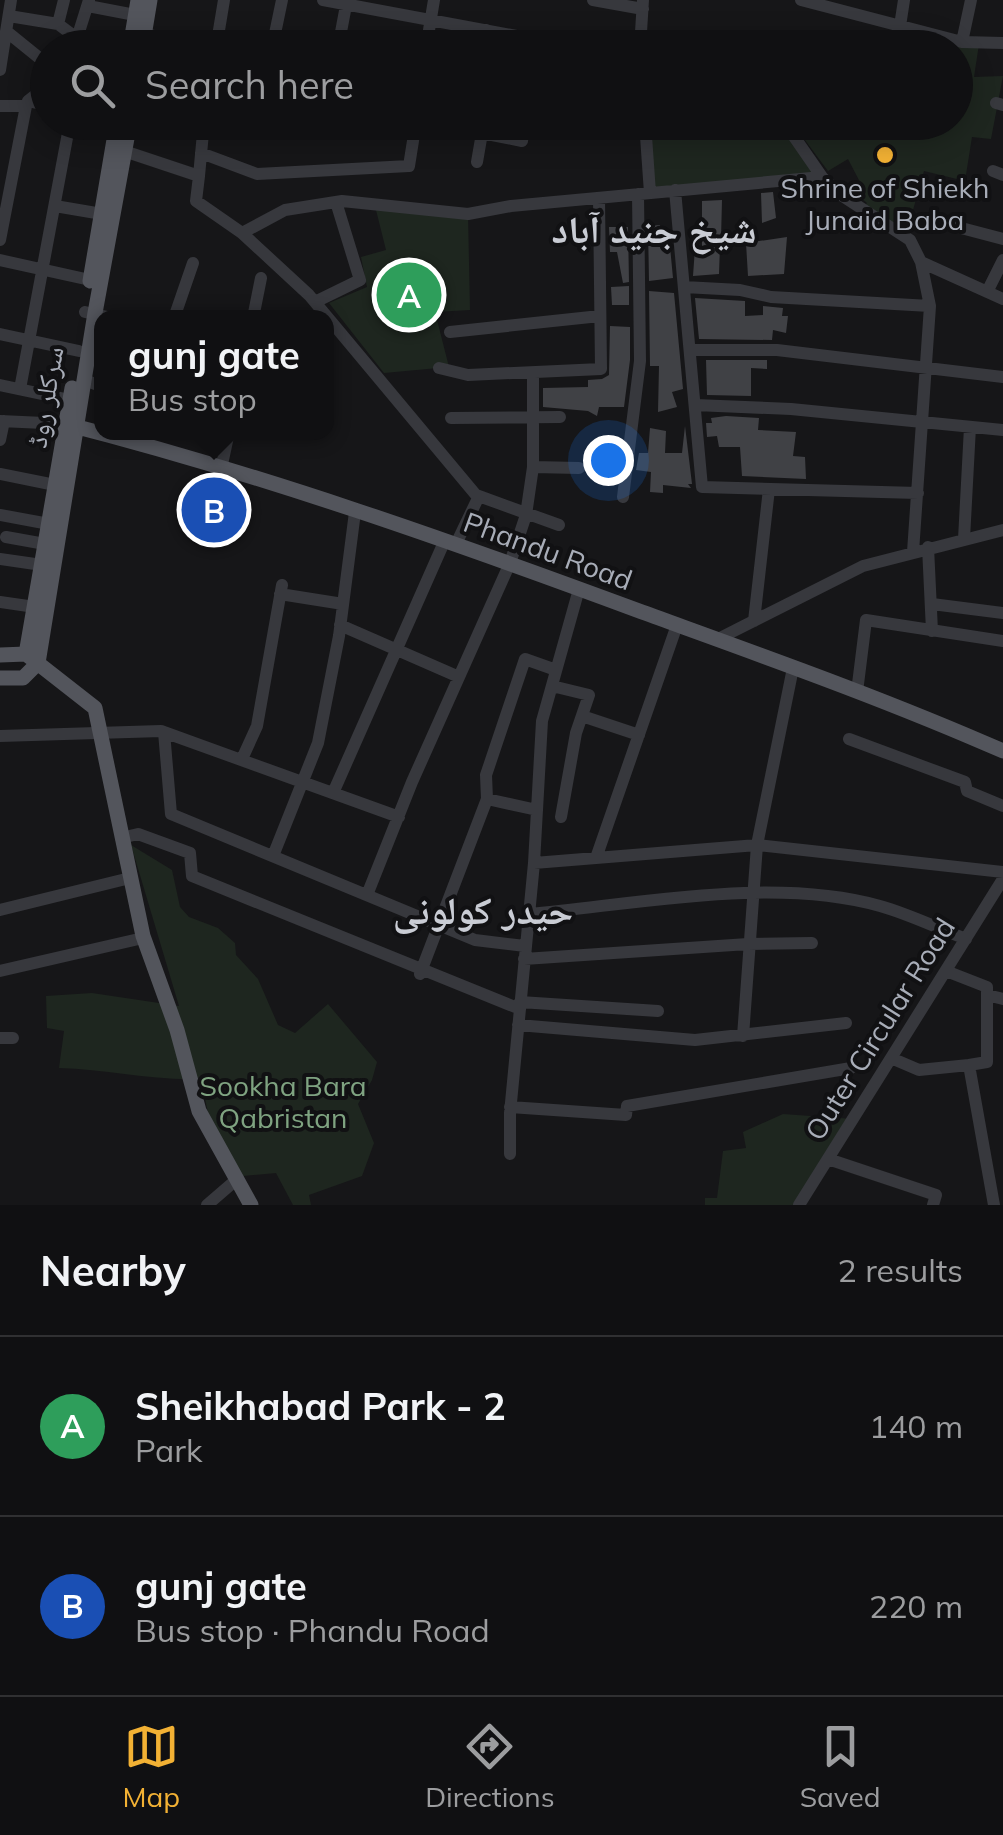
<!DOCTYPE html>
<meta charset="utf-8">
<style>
:root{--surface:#101012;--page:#1e1e20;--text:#f1f3f6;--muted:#9c9d9f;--line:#303032;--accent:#f2b134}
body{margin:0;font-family:Mulish,"Noto Naskh Arabic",sans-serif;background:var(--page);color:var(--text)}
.you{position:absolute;left:608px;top:460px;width:35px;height:35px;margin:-25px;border:8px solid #fff;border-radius:50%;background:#1a73e8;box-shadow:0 0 0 15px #1a73e833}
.badge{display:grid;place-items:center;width:65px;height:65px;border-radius:50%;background:var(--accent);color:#fff;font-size:32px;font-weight:700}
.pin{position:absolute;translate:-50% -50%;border:5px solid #fff;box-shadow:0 2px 10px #0006}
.popup{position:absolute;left:94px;top:310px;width:240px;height:130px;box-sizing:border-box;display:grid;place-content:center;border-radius:20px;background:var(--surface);filter:drop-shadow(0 2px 8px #0005);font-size:32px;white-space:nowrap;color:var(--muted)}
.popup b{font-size:38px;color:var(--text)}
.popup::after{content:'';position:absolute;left:50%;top:100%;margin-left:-20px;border:20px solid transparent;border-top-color:var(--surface)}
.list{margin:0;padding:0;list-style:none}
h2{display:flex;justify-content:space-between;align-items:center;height:130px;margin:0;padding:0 40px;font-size:42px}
h2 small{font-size:32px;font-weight:400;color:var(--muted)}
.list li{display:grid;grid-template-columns:65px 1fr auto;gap:30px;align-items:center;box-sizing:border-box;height:180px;padding:0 40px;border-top:2px solid var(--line)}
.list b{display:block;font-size:38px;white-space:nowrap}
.list p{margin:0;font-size:32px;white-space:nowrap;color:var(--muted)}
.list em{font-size:32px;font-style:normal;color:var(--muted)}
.icon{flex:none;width:55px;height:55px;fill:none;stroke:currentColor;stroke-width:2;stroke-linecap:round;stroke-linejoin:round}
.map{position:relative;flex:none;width:1003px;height:1205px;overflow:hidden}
.search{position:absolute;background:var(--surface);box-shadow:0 5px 25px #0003;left:30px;right:30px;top:30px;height:110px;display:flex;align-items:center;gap:25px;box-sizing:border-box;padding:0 35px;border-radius:55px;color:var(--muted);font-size:38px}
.sheet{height:490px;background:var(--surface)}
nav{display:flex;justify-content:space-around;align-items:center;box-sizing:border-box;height:140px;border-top:2px solid var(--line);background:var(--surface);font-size:28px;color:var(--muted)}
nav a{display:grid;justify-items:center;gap:5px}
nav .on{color:var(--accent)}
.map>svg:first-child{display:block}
.green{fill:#1e261f}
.building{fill:#404145}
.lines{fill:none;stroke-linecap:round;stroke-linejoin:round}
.minor{stroke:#37383d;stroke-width:12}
.major{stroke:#53555c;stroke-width:15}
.poi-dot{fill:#f2b134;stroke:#111113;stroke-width:4}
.labels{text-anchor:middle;stroke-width:8;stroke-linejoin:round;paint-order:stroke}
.poi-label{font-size:28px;fill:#a8adb8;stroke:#111113}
.street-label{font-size:28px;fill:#a8adb8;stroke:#111113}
.park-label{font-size:28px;fill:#7fa381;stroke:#111113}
.district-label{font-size:38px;font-weight:bold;fill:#c9ccd4;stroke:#111113}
</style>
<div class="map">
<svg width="1003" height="1205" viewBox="0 0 1003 1205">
<rect width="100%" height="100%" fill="#161618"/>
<path class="green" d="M942,41L979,44L974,77L1003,76L991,139L972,137L965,181L924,171L911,217L903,219L899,233L862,209L867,203L851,189L861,184L848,159L828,171L796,128L802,122H956V48L942,47Z
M645,123H784L822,177L650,193Z
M375,206L468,214L470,310L435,312L449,367L384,373L329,303L367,287L361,257L386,250Z
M131,845L172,870L180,907L189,917L218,928L235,943L236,955L258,979L278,1025L295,1033L328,1004L377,1062L372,1080L358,1104L374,1143L362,1176L309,1195L311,1205H293L276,1173L243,1176L209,1118L201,1079C153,1081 107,1069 59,1068L64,1031L47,1028L46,996L92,993L179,1006Z
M783,1114L853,1119L799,1205H705V1198H717L723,1151L746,1148L743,1132Z"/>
<path class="building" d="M773,192L776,218L762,223L761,193Z
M722,200L721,239L702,246V201Z
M660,225L662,237L669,236L673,278L649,281L648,226Z
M609,227H628L629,282L623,283L617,252H610Z
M787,237L784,274L748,276L746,243Z
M720,246L719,274L693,276L695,248Z
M629,286V305H612L611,287Z
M649,291L674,293L683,389L672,392L677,407L658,412L659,366H650Z
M695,298L745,301V316L763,315V306L783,308L782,316H788L786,333L773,330L772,340L699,339Z
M610,326L630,327V360L624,407H599L597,416L588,411L543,407V388L588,387V380L602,379L609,375Z
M706,360H767V369L751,368V396L707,395Z
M726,416L759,418L758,430L796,432L793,456L805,457L806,479L742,476L740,447H719L717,436L707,437L706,423H712L711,418Z
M685,426L692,484H688L691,488L663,485V493L650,492L651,472L636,470L639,453H648L650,428L666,431L665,453H682Z"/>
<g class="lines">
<path class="minor" d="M323,0L581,48
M593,0L643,9
M801,0L962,42L1003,43
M88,6L135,15
M9,16L58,24L78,39L104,48
M58,24L64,0
M900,26L904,0
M6,31L48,65
M144,34L214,48
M962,42L971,0
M74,48L89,0
M216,48L224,0
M272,48L282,0
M338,48L347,0
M426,48L434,0
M483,48L486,30
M640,48L643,0
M0,70L11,0
M28,101L48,85
M996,103L1003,105
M0,106H26L0,240
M26,106L28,101L48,105
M290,122L325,129L326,122
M645,122L650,193
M784,122L822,177
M325,129L338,131L415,127
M124,151L199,176L196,201L242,233L309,295L476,495L559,525
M201,153L257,174L409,166L416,122
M477,162L482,133L522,141L525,122
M993,171L1003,175
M199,176L204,122
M675,190L702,487L918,493
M55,206L102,214
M946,224L1003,239
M242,233L285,210L342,201L468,214L511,206L822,177L841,195L910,240L921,262L1003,299
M0,260L90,280
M684,287L740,290L771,297L930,306
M987,292L1003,260
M315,302L360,280L336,202
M85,312L112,318
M174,318L193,263
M253,318L261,278
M450,332L600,316
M0,334L79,351
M690,350H777L1003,377
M439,368L468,375L601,369L599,198
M84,380L101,386
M0,385L70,400
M20,389L70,122
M695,405L791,409L1003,430
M451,418L560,417
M0,421L66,424
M0,440L4,421
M533,467L579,468
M221,469L229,432
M0,474L55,485
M623,497L640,361L638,194
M0,515L49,524
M6,537L45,544
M964,539L970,427
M456,544L479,496
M928,547L932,631
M913,552L930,306L921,262
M0,559L42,565
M280,594L343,604
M0,602L35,607
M932,604L1003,613
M754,621L769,489
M340,625L459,677
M718,639L863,566L1003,530
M552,686L589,695L576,733L561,817
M857,692L866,620L1003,641
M582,716L639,735
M164,732L171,814L475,940L525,946
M0,736L161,731L399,817
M849,739L965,782L967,791L1003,806
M242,759L257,726L282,585
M333,793L445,540
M487,799L486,775L525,659L556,670
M121,838L138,834L190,853L192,876L520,1009
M273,856L318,743L339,636L355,512
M596,858L677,625
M534,863L757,845L1003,872
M367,895L412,782L510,563L526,515L533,467V373
M0,910L130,878
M529,914C638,904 773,876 880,906C909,914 937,928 966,939
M524,959L748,944L812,943
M0,971L143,938
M946,971L987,987V1062L969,1065
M420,974L487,799L537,810
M987,995L1003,999
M520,1002L658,1011
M518,1025L695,1040L846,1023
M743,1036L757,845L793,668
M0,1038H13
M891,1058L919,1070L969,1065L994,1205
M510,1107L626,1115L627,1106L851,1068
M510,1154V1113L534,863L542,721L579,589
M828,1159L936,1195L933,1205
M207,1205L236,1180
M799,1205L1003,879"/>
<path class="major" d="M130,48L138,0
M142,48L150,0
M90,281L117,122
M66,424C262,474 453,542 642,612C763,656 885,699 1003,751
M26,654L95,708L143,936L177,1030L199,1111L251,1205
M26,654L72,388
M0,655L26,654
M0,678H23L38,663L95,313L130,122"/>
</g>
<circle class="poi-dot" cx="885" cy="155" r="10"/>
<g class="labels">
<g class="poi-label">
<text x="885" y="198">Shrine of Shiekh<tspan x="885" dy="32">Junaid Baba</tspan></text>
</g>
<g class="street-label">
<text transform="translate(45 397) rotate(-80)" y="10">سرکلر روڈ</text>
<text transform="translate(548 551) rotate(20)" y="10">Phandu Road</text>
<text transform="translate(880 1029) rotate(-58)" y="10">Outer Circular Road</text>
</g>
<g class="park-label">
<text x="283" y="1096">Sookha Bara<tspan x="283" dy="32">Qabristan</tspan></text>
</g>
<g class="district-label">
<text x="654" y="243">شیخ جنید آباد</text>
<text x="483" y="924">حیدر کولونی</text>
</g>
</g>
</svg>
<div class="you"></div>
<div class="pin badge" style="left:409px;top:295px;background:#2e9e5b">A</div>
<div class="pin badge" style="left:214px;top:510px;background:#1a4fb4">B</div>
<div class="popup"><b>gunj gate</b>Bus stop</div>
<div class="search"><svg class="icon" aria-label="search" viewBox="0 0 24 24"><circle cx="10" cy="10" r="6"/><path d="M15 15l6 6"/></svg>Search here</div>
</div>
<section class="sheet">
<h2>Nearby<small>2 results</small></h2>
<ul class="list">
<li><span class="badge" style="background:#2e9e5b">A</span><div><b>Sheikhabad Park - 2</b><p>Park</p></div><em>140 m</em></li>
<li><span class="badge" style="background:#1a4fb4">B</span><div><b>gunj gate</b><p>Bus stop · Phandu Road</p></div><em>220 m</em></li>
</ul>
</section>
<nav>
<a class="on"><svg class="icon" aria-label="map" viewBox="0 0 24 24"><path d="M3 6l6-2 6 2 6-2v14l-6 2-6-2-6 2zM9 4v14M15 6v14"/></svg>Map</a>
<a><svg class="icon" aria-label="directions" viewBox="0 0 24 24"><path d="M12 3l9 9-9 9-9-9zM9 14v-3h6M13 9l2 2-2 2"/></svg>Directions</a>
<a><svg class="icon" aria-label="saved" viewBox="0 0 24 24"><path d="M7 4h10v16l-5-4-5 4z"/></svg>Saved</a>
</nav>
